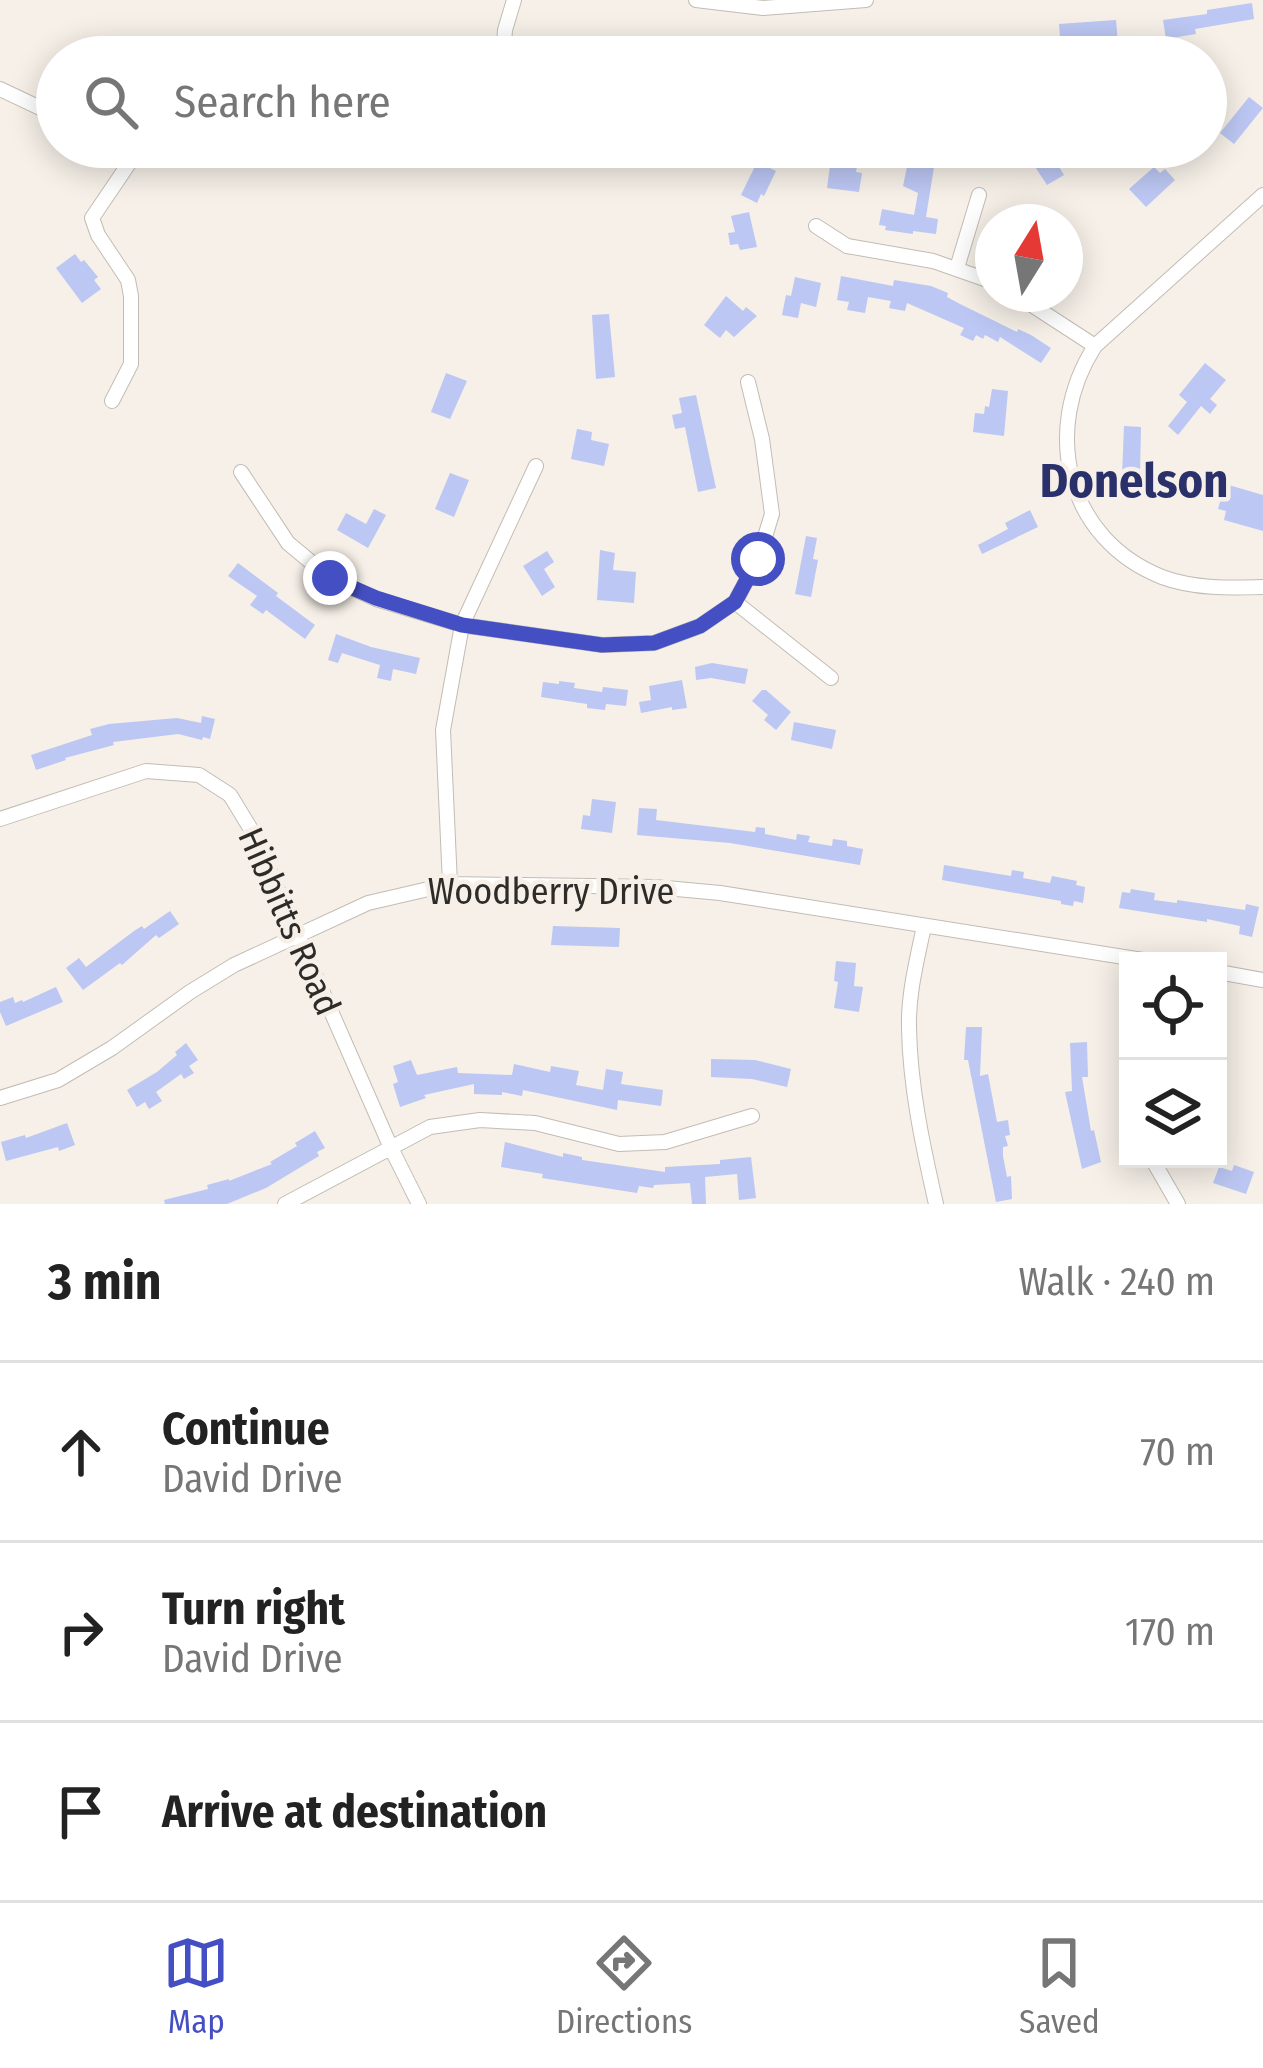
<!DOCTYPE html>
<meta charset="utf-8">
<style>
:root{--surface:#fff;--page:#f2f2f2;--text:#222;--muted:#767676;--line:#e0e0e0;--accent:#454fc4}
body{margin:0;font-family:"Fira Sans Condensed",sans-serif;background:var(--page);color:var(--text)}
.controls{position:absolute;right:36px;bottom:36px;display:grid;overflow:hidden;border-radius:0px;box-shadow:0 6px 30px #0003}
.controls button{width:108px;height:108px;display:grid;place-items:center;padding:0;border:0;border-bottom:3px solid var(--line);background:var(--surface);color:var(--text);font:60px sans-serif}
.compass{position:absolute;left:975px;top:204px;width:108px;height:108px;border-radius:50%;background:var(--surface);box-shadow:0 6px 30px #0003;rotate:11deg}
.stop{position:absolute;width:36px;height:36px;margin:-27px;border:9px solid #454fc4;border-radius:50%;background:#fff}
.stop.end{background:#454fc4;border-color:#fff;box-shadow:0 3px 12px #0008}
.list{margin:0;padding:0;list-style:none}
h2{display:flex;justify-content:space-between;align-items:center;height:156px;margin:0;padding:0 48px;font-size:51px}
h2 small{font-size:39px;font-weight:400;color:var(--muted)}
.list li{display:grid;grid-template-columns:78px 1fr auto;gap:36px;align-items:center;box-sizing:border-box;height:180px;padding:0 48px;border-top:3px solid var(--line)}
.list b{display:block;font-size:45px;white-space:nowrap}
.list p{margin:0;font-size:39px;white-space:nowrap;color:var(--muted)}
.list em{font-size:39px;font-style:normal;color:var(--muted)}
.icon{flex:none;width:66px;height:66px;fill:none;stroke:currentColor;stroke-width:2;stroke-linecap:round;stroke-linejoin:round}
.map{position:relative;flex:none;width:1263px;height:1204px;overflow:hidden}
.search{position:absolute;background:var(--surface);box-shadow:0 6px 30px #0003;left:36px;right:36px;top:36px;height:132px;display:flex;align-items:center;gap:30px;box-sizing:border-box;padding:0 42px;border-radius:66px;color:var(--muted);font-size:45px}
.sheet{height:696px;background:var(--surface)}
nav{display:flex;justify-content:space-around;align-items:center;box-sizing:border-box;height:168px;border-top:3px solid var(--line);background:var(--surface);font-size:33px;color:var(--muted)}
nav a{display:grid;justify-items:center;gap:6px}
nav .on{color:var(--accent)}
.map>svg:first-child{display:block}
.building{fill:#bcc7f3}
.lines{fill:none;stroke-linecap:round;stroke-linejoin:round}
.minor-casing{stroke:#c2bcb4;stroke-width:16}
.minor{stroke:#fff;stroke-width:14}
.route{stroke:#454fc4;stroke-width:15}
.labels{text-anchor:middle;stroke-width:9;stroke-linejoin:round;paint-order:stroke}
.street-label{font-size:36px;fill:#2e2c29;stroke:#f6f0e8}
.district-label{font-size:48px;font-weight:bold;fill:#29306a;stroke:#f6f0e8}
</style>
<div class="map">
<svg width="1263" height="1204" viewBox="0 0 1263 1204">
<rect width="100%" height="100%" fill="#f6f0e8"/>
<path class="building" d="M1252,3L1254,19L1195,29L1196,34L1166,39L1163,20L1207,14V10Z
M1116,20L1118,44L1061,51L1059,24Z
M1249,97L1263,108L1234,144L1220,133Z
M1022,147H1047L1064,175L1047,185Z
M832,151L859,155L856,172L862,173L859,192L827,188Z
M757,162L776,171L764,196L761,194L757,203L741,195Z
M908,162L934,167L926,217L938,219L936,234L913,231V234L885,230L886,226L879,225L882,209L914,215L918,193L903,186Z
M1154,167L1160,173L1165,169L1175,180L1146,207L1129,189Z
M749,212L757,247L740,250L738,244L730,245L728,233L735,232L731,216Z
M75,254L81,262L84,260L98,277L94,280L101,289L82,303L56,268Z
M841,276L893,286L894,280L931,286L948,293L947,297L960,304L1017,332L1018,329L1031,335L1051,348L1041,363L1000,337L998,342L985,335L983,339L976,335L973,341L960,335L964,328L907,303L905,311L889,308L891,301L868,297L865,313L847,310L849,302L837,300Z
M795,277L821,283L816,307L801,303L798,318L782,315L786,295L791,296Z
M726,296L743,311L746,307L757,316L734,337L726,330L720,338L704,325Z
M609,314L615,377L596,379L592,315Z
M1205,363L1226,380L1210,399L1217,405L1210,414L1201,406L1178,435L1168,426L1187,402L1179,395Z
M446,373L467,381L450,419L431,412Z
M992,389L1008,391L1004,436L973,432L975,413L984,414L985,406L989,407Z
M696,395L716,488L698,492L685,427L675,429L672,415L682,413L679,398Z
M1124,426L1141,427L1140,475H1122Z
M577,429L592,432L591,440L609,444L604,466L571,459Z
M450,473L469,480L454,517L435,509Z
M1225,484L1263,495V531L1224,520L1226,511L1218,509Z
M374,509L386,515L368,548L337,530L346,513L366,524Z
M1030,510L1038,527L982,554L978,545L1008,529L1005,523Z
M806,536L817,538L813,559L818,560L811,597L795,594Z
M600,550L615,553L613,570L636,572L634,603L597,600Z
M547,551L554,562L544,569L555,587L542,596L523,566Z
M238,563L278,593L276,596L315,625L305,639L266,610L263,614L250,605L257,596L228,576Z
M336,634L371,647L420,658L416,674L393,669L391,681L377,678L380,665L342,653L338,663L328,660Z
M712,663L748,669L745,684L711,678L696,680L695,667Z
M682,680L687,708L672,710V707L641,713L639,702L651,700L649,686Z
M559,681L575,683L574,688L602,692L603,687L628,690L626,706L606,704L605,710L587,708V704L541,697L543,682L559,684Z
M762,690H766L791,712L776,730L764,720L768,715L752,701Z
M202,716L215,719L210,739L203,737L202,740L178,734L113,742L114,745L65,758L66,760L36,770L31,755L92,735L90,729L109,724L177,718L201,723Z
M794,722L836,730L832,749L791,740Z
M592,799L616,802L612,833L581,829L583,815L590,816Z
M639,808L657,809L656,820L755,832L756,827L765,828V834L796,840L797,834L810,836L808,842L832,846L833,839L847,841V846L863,849L860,865L730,843L637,835Z
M944,865L1011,876L1012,870L1024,872L1023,878L1050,883L1052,876L1077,881L1076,885L1085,887L1083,903L1074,901L1073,906L1061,904V901L942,880Z
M1131,889L1155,893L1154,900L1177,903V900L1245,910L1246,904L1259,907L1252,937L1239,934L1240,926L1207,919V922L1119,908L1122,892L1130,893Z
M170,911L179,924L159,938L156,935L122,965L120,963L83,990L66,968L79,958L86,967L134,931L142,926L144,929Z
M553,926L620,928L619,947L551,945Z
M836,961L856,963L854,986L863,987L859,1012L834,1008L838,982L834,981Z
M56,987L63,1002L6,1026L0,1012V1002L13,997L15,1003L22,1000L23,1002Z
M966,1027H982L980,1076L988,1074L997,1122L1008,1120L1010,1135L1005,1136L1008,1146L1003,1147V1156L1007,1177L1011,1176L1012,1199L996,1202L968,1060H964Z
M1087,1042L1088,1077H1082L1091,1131L1094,1130L1101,1162L1082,1169L1065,1092L1072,1091L1070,1043Z
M186,1043L198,1060L189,1066L194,1073L184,1079L181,1074L156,1092L162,1101L149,1109L145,1102L137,1107L127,1090L157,1072L177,1055L175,1052Z
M711,1059L755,1060L791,1069L787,1087L752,1079L711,1077Z
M411,1060L417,1075L457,1067L458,1073L512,1075L514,1064L550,1072L551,1066L579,1071L576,1085L603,1090L606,1069L623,1072L621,1084L663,1090L661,1106L618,1100L617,1110L523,1090L522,1096L502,1092V1095L474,1094V1084L424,1095L426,1098L400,1107L393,1084L398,1082L393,1066Z
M67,1123L75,1145L59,1151L58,1147L6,1161L1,1142L25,1135L26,1138Z
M315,1131L325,1148L317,1152L319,1156L266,1188L227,1204H165L164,1200L208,1189L207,1185L229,1179V1181L272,1164L270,1162L297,1146L295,1143Z
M505,1142L563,1157V1153L582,1157V1160L665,1172V1167L720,1164V1160L751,1157L756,1198L739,1200L737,1174L705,1177L706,1204H692L690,1183L654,1185L653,1188L639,1186L637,1193L542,1178L543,1174L501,1167Z
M1234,1165L1254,1172L1246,1194L1213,1183L1219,1167L1232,1171Z"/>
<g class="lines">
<defs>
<path id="minor" d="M696,0L763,8L866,0
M503,57L505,30L514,0
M0,89L57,116
M123,147L136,153L145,147
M1263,195L1095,346C1041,430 1066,539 1162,577C1194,589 1230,588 1263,587
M816,226L847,246L933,261L993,282
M957,268L979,195
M1015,294L1095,346
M112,401L131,364V296L128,280L98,235L92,218L136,153
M241,472L288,543L330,578L376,599L462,625L602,645L654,643L700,626L735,602L758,559L772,514L762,439L748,382
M735,602L831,678
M0,819L146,771L199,775L230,795L252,831L391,1148L419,1204
M450,884L443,730L462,625L536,466
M924,926C917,960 908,994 909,1028C910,1087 923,1147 936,1204
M1218,972L1263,980
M1128,1054V1071
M0,1098L58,1080L112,1048L190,992L234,965L368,903L450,884L655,887L720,893L1149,961
M1152,1159L1178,1204
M285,1204L430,1127L480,1120L535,1123L619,1144L665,1142L752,1116"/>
</defs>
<use href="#minor" class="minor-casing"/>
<use href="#minor" class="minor"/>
</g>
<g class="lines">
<path class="route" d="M330,578L376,598L462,625L602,645L654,643L700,626L735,602L758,559"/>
</g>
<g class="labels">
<g class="street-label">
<text x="551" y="904">Woodberry Drive</text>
<text transform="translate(290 921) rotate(66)" y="13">Hibbitts Road</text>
</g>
<g class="district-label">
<text x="1134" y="497">Donelson</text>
</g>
</g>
</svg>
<div class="controls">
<button><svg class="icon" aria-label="locate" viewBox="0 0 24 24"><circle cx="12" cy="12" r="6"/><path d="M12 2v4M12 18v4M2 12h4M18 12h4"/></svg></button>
<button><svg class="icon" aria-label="layers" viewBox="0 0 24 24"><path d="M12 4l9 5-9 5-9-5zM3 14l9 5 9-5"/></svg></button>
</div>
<svg class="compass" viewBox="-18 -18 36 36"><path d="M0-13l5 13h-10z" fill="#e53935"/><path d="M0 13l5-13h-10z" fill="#767676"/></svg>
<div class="stop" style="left:758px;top:559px"></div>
<div class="stop end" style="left:330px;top:578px"></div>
<div class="search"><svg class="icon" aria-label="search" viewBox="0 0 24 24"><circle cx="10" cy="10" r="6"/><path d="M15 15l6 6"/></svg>Search here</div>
</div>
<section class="sheet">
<h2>3 min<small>Walk · 240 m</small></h2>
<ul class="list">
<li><svg class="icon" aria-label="ahead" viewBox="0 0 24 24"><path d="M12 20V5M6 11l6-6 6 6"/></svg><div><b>Continue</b><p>David Drive</p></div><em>70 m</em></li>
<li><svg class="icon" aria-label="right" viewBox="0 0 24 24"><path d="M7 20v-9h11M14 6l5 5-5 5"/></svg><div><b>Turn right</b><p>David Drive</p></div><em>170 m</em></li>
<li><svg class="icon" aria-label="arrive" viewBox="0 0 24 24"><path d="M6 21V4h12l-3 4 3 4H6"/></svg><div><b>Arrive at destination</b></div></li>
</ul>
</section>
<nav>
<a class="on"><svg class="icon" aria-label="map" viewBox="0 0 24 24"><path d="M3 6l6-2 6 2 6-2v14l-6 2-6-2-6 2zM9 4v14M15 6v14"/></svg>Map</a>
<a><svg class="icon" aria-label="directions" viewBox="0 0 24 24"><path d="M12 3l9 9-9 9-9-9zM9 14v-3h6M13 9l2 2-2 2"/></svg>Directions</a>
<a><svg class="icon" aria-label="saved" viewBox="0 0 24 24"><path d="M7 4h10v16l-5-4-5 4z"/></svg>Saved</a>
</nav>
